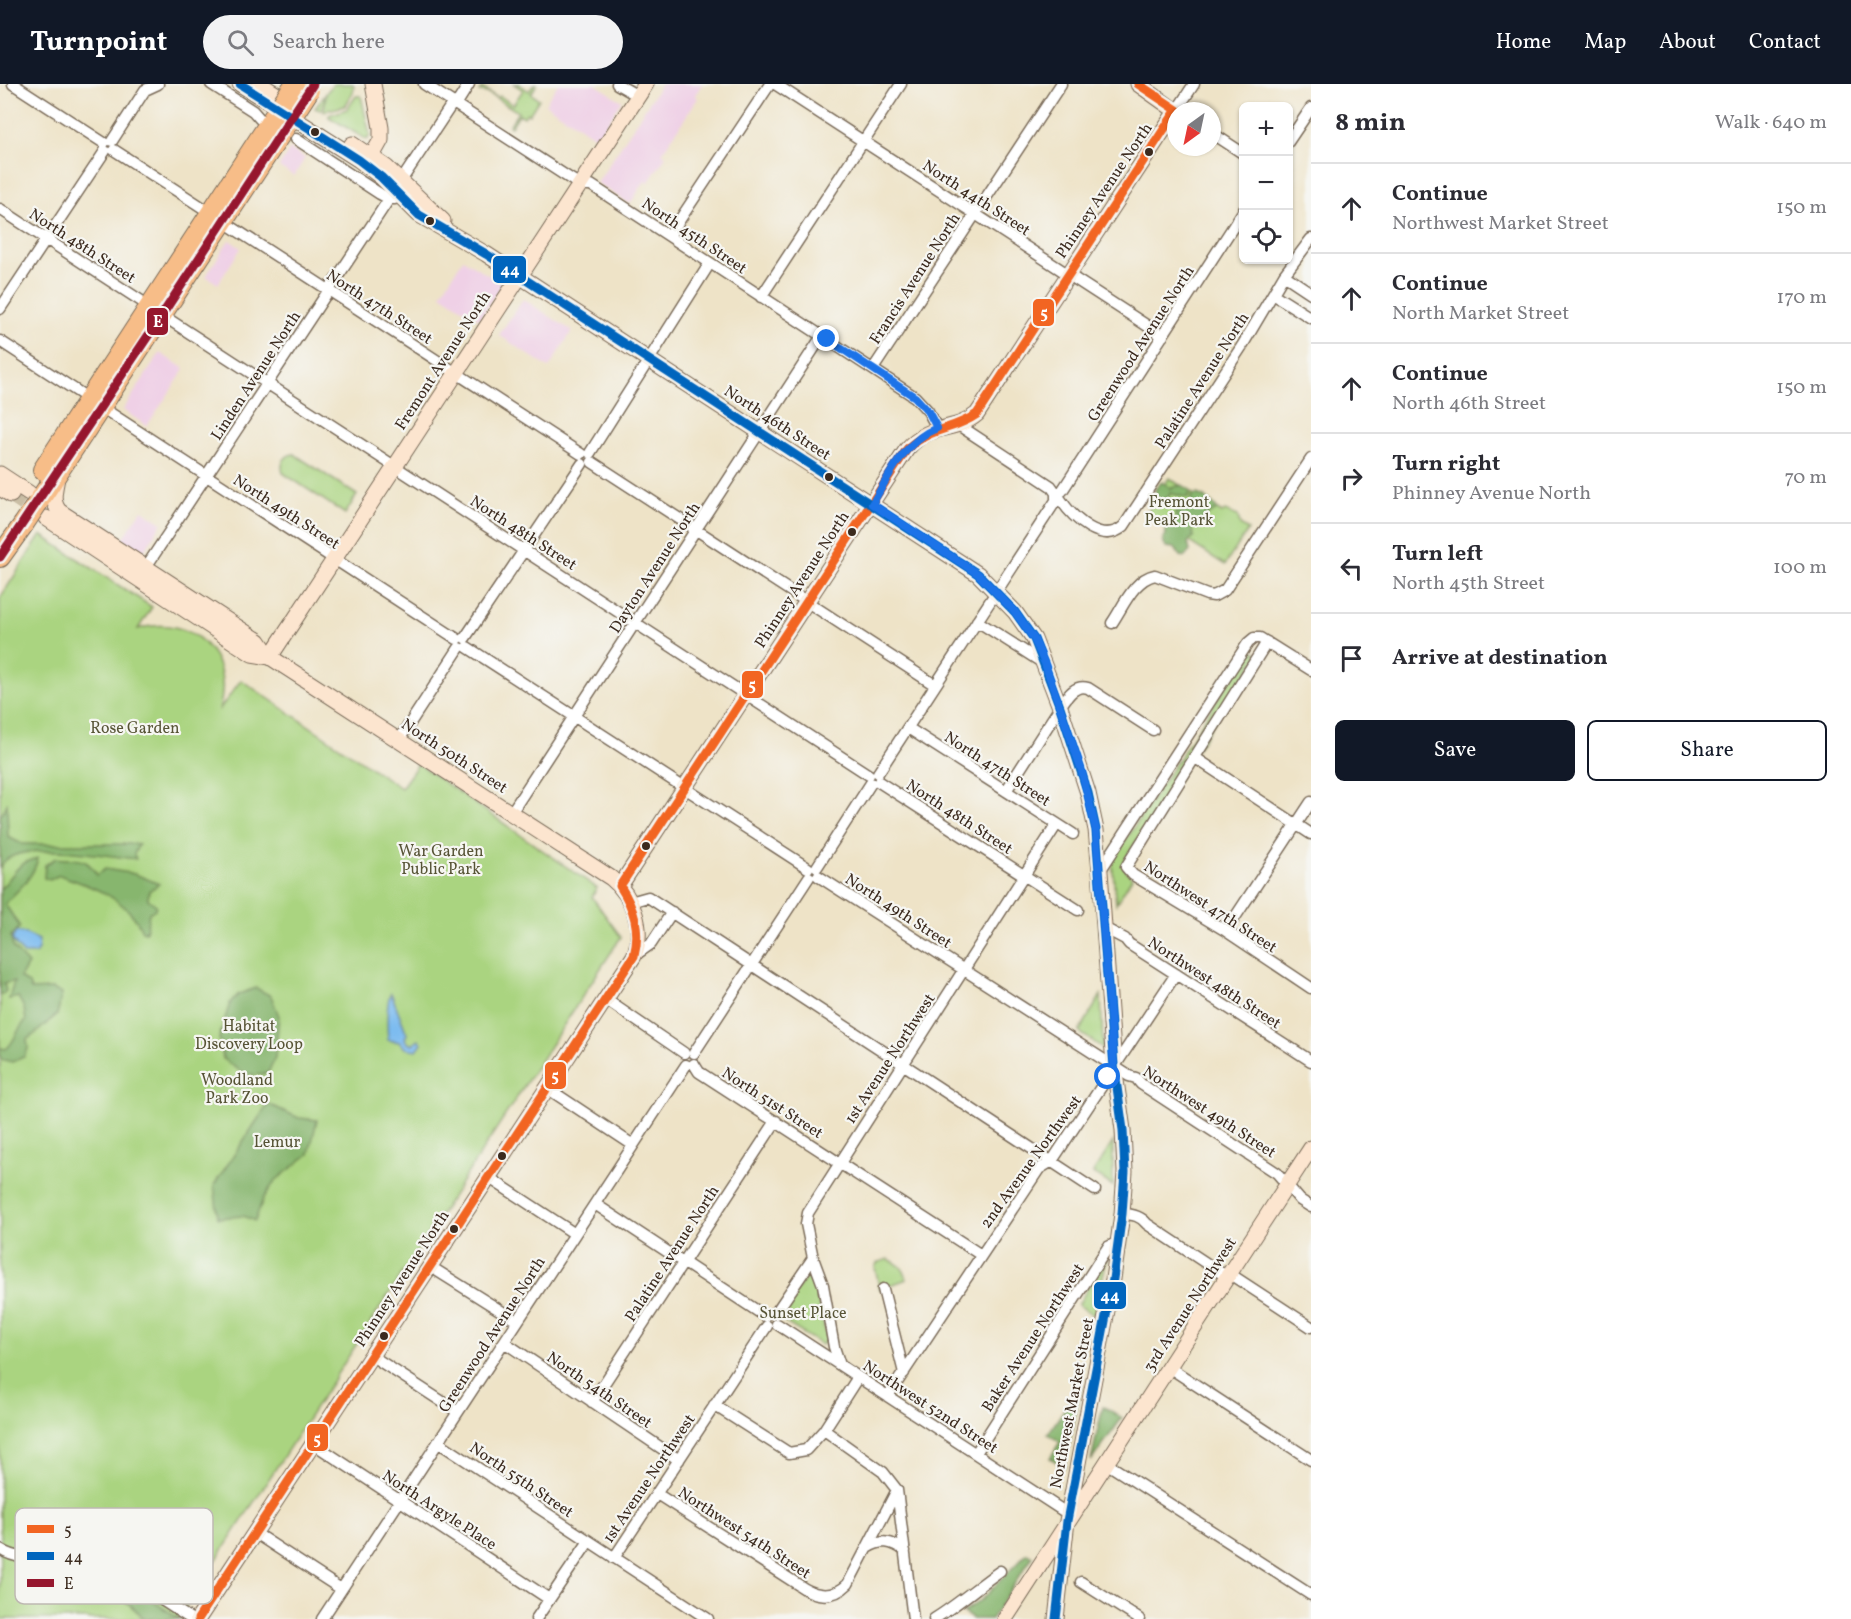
<!DOCTYPE html>
<meta charset="utf-8">
<style>
:root{--surface:#fff;--page:#f2f2f3;--text:#2b2b33;--muted:#7c7c81;--line:#e1e1e2;--accent:#111827}
body{margin:0;font-family:Vollkorn,serif;background:var(--page);color:var(--text)}
.controls{position:absolute;right:18px;top:18px;display:grid;overflow:hidden;border-radius:9px;box-shadow:0 2px 4px #0004}
.controls button{width:54px;height:54px;display:grid;place-items:center;padding:0;border:0;border-bottom:2px solid var(--line);background:var(--surface);color:var(--text);font:30px sans-serif}
.compass{position:absolute;left:1167px;top:18px;width:54px;height:54px;border-radius:50%;background:var(--surface);box-shadow:0 2px 4px #0004;rotate:213deg}
.stop{position:absolute;width:18px;height:18px;margin:-14px;border:4px solid #1a73e8;border-radius:50%;background:#fff}
.stop.end{background:#1a73e8;border-color:#fff;box-shadow:0 2px 6px #0008}
.list{margin:0;padding:0;list-style:none}
h2{display:flex;justify-content:space-between;align-items:center;height:78px;margin:0;padding:0 24px;font-size:26px}
h2 small{font-size:20px;font-weight:400;color:var(--muted)}
.list li{display:grid;grid-template-columns:39px 1fr auto;gap:18px;align-items:center;box-sizing:border-box;height:90px;padding:0 24px;border-top:2px solid var(--line)}
.list b{display:block;font-size:22px;white-space:nowrap}
.list p{margin:0;font-size:20px;white-space:nowrap;color:var(--muted)}
.list em{font-size:20px;font-style:normal;color:var(--muted)}
.actions{display:flex;gap:12px;padding:18px 24px}
.actions a{flex:1;padding:14px 0;border:2px solid var(--accent);border-radius:9px;text-align:center;font-size:21px;color:var(--accent)}
.actions .main{background:var(--accent);color:#fff}
.icon{flex:none;width:33px;height:33px;fill:none;stroke:currentColor;stroke-width:2;stroke-linecap:round;stroke-linejoin:round}
.map{position:relative;flex:none;width:1311px;height:1535px;overflow:hidden}
header{display:flex;align-items:center;gap:36px;box-sizing:border-box;height:84px;padding:0 30px;background:var(--accent);color:#fff}
header strong{font-size:28px}
nav{display:flex;gap:33px;margin-inline-start:auto;font-size:21px}
.search{width:420px;height:54px;background:var(--page);display:flex;align-items:center;gap:15px;box-sizing:border-box;padding:0 21px;border-radius:33px;color:var(--muted);font-size:22px}
main{display:flex}
aside{flex:1;background:var(--surface)}
.map>svg:first-child{display:block}
.built{fill:#efd0e6}
.green{fill:#aad480;stroke:#727f4f;stroke-width:1.5}
.forest{fill:#87b66e;stroke:#617046;stroke-width:1.5}
.water{fill:#7cbbf0;stroke:#5c7287;stroke-width:1.5}
.lines{fill:none;stroke-linecap:round;stroke-linejoin:round}
.secondary-tunnel{stroke:#cabea5;stroke-width:15;stroke-dasharray:15 8;stroke-linecap:butt}
.street-casing{stroke:#7a6b59;stroke-width:13}
.secondary-casing{stroke:#7a6b59;stroke-width:17}
.highway-casing{stroke:#7a6b59;stroke-width:22}
.street{stroke:#fff;stroke-width:10}
.secondary{stroke:#fce5cf;stroke-width:15}
.highway{stroke:#f7bd88;stroke-width:20}
.highway-bridge-casing{stroke:#7a6b59;stroke-width:22;stroke-linecap:butt}
.highway-bridge{stroke:#f7bd88;stroke-width:20}
.bus-1-casing{stroke:#f6f6f2;stroke-width:14}
.bus-2-casing{stroke:#f6f6f2;stroke-width:14}
.bus-3-casing{stroke:#f6f6f2;stroke-width:14}
.bus-1{stroke:#f26522;stroke-width:9}
.bus-2{stroke:#0065bd;stroke-width:9}
.bus-3{stroke:#96172e;stroke-width:9}
.route{stroke:#1a73e8;stroke-width:8}
.bus-dot{fill:#3b2a1e;stroke:#f6f6f2;stroke-width:2}
.labels{text-anchor:middle;stroke-width:4.5;stroke-linejoin:round;paint-order:stroke}
.street-label{font-size:16px;fill:#3b2a1e;stroke:#f6f6f2}
.park-label{font-size:16px;fill:#575436;stroke:#f6f6f2}
.key{fill:#f6f6f2;stroke:#beb9b2;stroke-width:1.5}
.key-label{font-size:16px;fill:#3b2a1e}
.line-badge{stroke:#f6f6f2;stroke-width:2}
.badge-label{font-size:16px;text-anchor:middle;font-weight:bold;fill:#fff}
</style>
<header>
<strong>Turnpoint</strong>
<div class="search"><svg class="icon" aria-label="search" viewBox="0 0 24 24"><circle cx="10" cy="10" r="6"/><path d="M15 15l6 6"/></svg>Search here</div>
<nav><a>Home</a><a>Map</a><a>About</a><a>Contact</a></nav>
</header>
<main>
<div class="map">
<svg width="1311" height="1535" viewBox="0 0 1311 1535">
<rect width="100%" height="100%" fill="#f6f6f2"/>
<filter id="ink" filterUnits="userSpaceOnUse"><feTurbulence type="fractalNoise" baseFrequency=".0167" numOctaves="2"/><feDisplacementMap in="SourceGraphic" scale="12" xChannelSelector="R" yChannelSelector="G"/><feConvolveMatrix kernelMatrix="1 2 1 2 8 2 1 2 1" color-interpolation-filters="sRGB"/></filter>
<filter id="wash" filterUnits="userSpaceOnUse"><feTurbulence type="fractalNoise" baseFrequency=".008" numOctaves="4" result="noise"/><feDisplacementMap in="SourceGraphic" scale="24" xChannelSelector="R" yChannelSelector="G"/><feGaussianBlur stdDeviation="1.35" result="paint"/><feColorMatrix in="noise" values="0 0 0 0 0 0 0 0 0 0 0 0 0 0 0 0 0 1.4 0 .05"/><feComposite in="paint" operator="in"/></filter>
<g filter="url(#wash)">
<rect width="100%" height="100%" fill="#eee3c7"/>
<path class="built" d="M558,0H595L622,17L597,54L545,20Z
M661,0H702L695,11L698,14L662,69L666,72L648,99L645,97L630,120L597,99Z
M290,65L305,74L294,92L279,83Z
M229,156L241,164L218,200L206,192Z
M463,175L502,200L479,235L441,210Z
M523,215L572,247L549,284L499,251Z
M160,269L185,285L147,342L123,326Z
M142,426L162,439L142,470L122,456Z"/>
<path class="green" d="M333,0H353L354,2L353,9L345,22L324,27L326,10L321,26L315,24Z
M514,0H519L529,7L534,0H537L531,10L539,15L529,31L527,29L524,33L519,30L511,43L509,42L518,28L488,9L479,8L482,4L498,14L500,12L513,21L523,6Z
M356,12H361L370,51L367,56L329,33V31L347,25Z
M294,370L357,411L345,430L283,389C280,380 284,371 294,370Z
M1169,394L1222,429L1225,427L1238,432L1240,441L1248,446L1225,481L1146,430Z
M41,451L152,523L138,545C192,529 235,572 219,626L241,596L401,704L418,680L597,804L592,813L621,853L178,1535H0V514Z
M1252,566L1257,569V573L1125,775L1123,782L1132,794L1116,820L1112,777L1248,568Z
M1101,911L1103,964L1079,948Z
M1113,1058V1102L1093,1089Z
M1106,1172H1107L1095,1232L1078,1221Z
M888,1175C899,1180 904,1184 907,1195L880,1205L875,1184L877,1179Z
M806,1193L819,1199L821,1205L817,1212L827,1255L822,1261L784,1238L780,1231Z"/>
<path class="forest" d="M1162,398L1171,404L1182,401L1190,406V410L1187,414L1170,409L1169,413L1161,416L1156,412L1155,405Z
M1197,410L1206,414L1217,424L1215,427L1203,434L1200,442L1192,438L1190,440L1194,452L1188,459L1190,467L1184,473L1180,472L1175,464L1166,463L1164,460L1163,455L1166,451L1165,444L1177,438L1175,430L1176,427L1184,428L1183,424H1190L1191,413Z
M7,720L8,753L22,760H139L134,770L136,775C108,772 27,758 6,776C3,778 2,781 0,784V733Z
M38,774C33,795 18,805 5,820L20,843L11,852L13,864L28,880L20,894L29,900L31,906L53,905L62,910L57,931C46,938 38,950 27,955L28,965L24,973L12,978L0,975V964L6,965C16,957 16,945 26,937L24,924L18,913L9,915L14,898L4,899L6,907L0,912V805C16,790 14,780 38,774Z
M56,774C76,777 85,770 97,791L105,785L135,790L159,800L149,807L148,815L156,821L155,825L149,829L146,848L142,847C128,814 91,802 59,791L50,796L44,794L45,781Z
M256,904L271,912L279,932L275,973L268,989C247,995 239,986 223,975L219,954L230,919L239,910Z
M268,1020L299,1034L317,1036L309,1070L275,1097L263,1115L255,1137L243,1132L218,1134L214,1101Z
M1082,1298L1065,1383L1050,1374L1060,1358L1048,1350Z
M1103,1322L1122,1334L1091,1377Z
M1027,1469L1033,1472L991,1535H973L963,1529L982,1515Z
M56,1480L102,1487L128,1501L180,1535H144C133,1520 92,1491 72,1492C69,1493 66,1494 63,1495Z"/>
<path class="water" d="M16,848L24,849L39,856L38,866L35,870H24L17,863L12,855Z
M391,909L407,950L405,954L407,959L413,960L419,956L422,959L417,966L405,964L400,958L388,956C387,946 386,915 391,909Z"/>
</g>
<g filter="url(#ink)">
<g class="lines">
<path class="secondary-tunnel" d="M11,411L41,431"/>
<defs>
<path id="street" d="M13,0L104,59
M211,0L253,27L260,35
M424,0L580,101H591L915,313L928,327L937,344
M617,0L638,12
M775,0L1163,252
M1178,27L1177,26L1194,0
M1212,49L1244,70
M296,55L380,110L389,115H395
M112,57L145,6L158,0
M1288,58L1311,24
M114,66L211,129
M401,97L450,23L459,16L469,0
M0,125L149,222
M224,138L581,370
M669,152L770,0
M1284,191L1311,209
M1273,210L1311,234
M761,213L901,0
M0,225L105,67
M162,231L869,691
M0,257L89,315
M873,285L1061,0
M101,323L457,555
M957,340L1051,402L1056,409V414L1061,416
M590,369L710,179
M592,378L935,601
M1062,407L1244,126
M1061,416C1073,434 1102,462 1124,442L1242,262L1284,191L1311,155
M146,483L389,115
M977,537L1043,579
M1112,539C1123,523 1134,495 1155,491L1207,511L1214,512L1225,506L1311,375
M465,554L582,380
M1267,558L1126,783L1133,791L1226,847L1311,904
M467,563L808,784
M908,644L1073,750
M399,656L459,564
M1194,673L1311,750
M878,689L1057,415
M879,698L1078,826
M1006,707L1060,623C1067,613 1074,600 1088,604L1153,646
M511,729L822,252
M817,783L871,699
M1100,787L1248,559L1254,554H1260L1311,586
M818,792L1129,992L1136,994L1141,1000L1277,1089L1300,1116L1311,1123
M630,818L648,813L1095,1106
M1104,844L1125,855L1129,860L1311,977
M1226,847L1311,718
M634,872L651,860L672,828
M605,915L684,969
M694,969L809,793
M694,980L699,988L981,1171
M547,1004L633,1061
M488,1093L575,1150
M595,1120L765,1232
M1122,1130C1133,1130 1141,1132 1147,1140L1221,1189L1230,1190L1311,1243
M813,1174L823,1201L834,1263L840,1281
M431,1183L517,1237
M883,1205L904,1289
M775,1230L813,1174L806,1140L808,1129L1057,740
M777,1240L1068,1430
M504,1258L679,1376
M372,1272L458,1328
M1170,1284L1311,1376
M888,1312L1039,1085L1052,1077L1176,890
M592,1318L776,1037
M714,1321L789,1369L806,1366L824,1346L883,1388L897,1406L913,1535
M824,1346L858,1293
M438,1358L708,1535
M314,1360L549,1515
M976,1369L1108,1163L1118,1158
M1106,1379L1311,1511
M657,1410L805,1505C820,1513 835,1513 848,1500L897,1406
M255,1449L341,1505
M867,1464C881,1455 892,1457 905,1467
M0,1465C28,1483 52,1467 81,1475C118,1484 159,1515 191,1535
M614,1474L767,1242
M1081,1498L1139,1535
M322,1535L686,981
M536,1535L589,1457
M934,1535C957,1521 977,1503 1000,1487"/>
<path id="secondary" d="M240,0L270,19
M260,0L276,10
M1138,0L1176,27
M304,41L359,76L381,93L419,131L486,170L978,490L1015,528L1034,555L1060,623L1088,709L1096,746L1100,787L1114,982L1123,1046L1125,1088L1122,1130L1113,1195L1067,1437L1056,1535
M352,60L386,83L443,137
M372,72L381,56V44L373,0
M0,390L29,409
M57,394C55,405 51,417 59,427L259,557L270,573L611,794C633,812 645,845 634,872L198,1535
M0,404L11,411
M46,434L252,570L270,573
M270,573L646,0
M620,802L907,365C930,338 955,349 977,330L1176,27
M1005,1535L1311,1064"/>
<path id="highway" d="M43,386L275,31
M37,420L287,40
M0,473L23,441"/>
</defs>
<use href="#street" class="street-casing"/>
<use href="#secondary" class="secondary-casing"/>
<use href="#highway" class="highway-casing"/>
<use href="#street" class="street"/>
<use href="#secondary" class="secondary"/>
<use href="#highway" class="highway"/>
<defs>
<path id="highway-bridge" d="M275,31L295,0
M287,40L309,6
M23,441L37,420"/>
</defs>
<use href="#highway-bridge" class="highway-bridge-casing"/>
<use href="#highway-bridge" class="highway-bridge"/>
<defs>
<path id="bus-1" d="M1138,0L1177,26
M620,802L907,365C930,343 953,347 977,330L1176,27
M198,1535L634,872C641,846 634,824 620,802"/>
<path id="bus-2" d="M240,0L359,76L381,93L419,131L486,170L978,490L1015,528L1034,555L1060,623L1088,709L1096,746L1114,982L1123,1046L1125,1088L1122,1130L1113,1195L1067,1437L1056,1535"/>
<path id="bus-3" d="M0,473L162,231L313,0"/>
</defs>
<use href="#bus-1" class="bus-1-casing"/>
<use href="#bus-2" class="bus-2-casing"/>
<use href="#bus-3" class="bus-3-casing"/>
<use href="#bus-1" class="bus-1"/>
<use href="#bus-2" class="bus-2"/>
<use href="#bus-3" class="bus-3"/>
</g>
</g>
<g class="lines" filter="url(#ink)">
<path class="route" d="M827,255L915,313L928,327L937,344C905,356 889,392 872,420L978,490L1015,528L1034,555L1045,580L1081,684L1096,746L1114,982L1108,993"/>
</g>
<g class="bus-dot">
<circle cx="315" cy="48" r="5"/>
<circle cx="1149" cy="68" r="5"/>
<circle cx="430" cy="137" r="5"/>
<circle cx="829" cy="393" r="5"/>
<circle cx="852" cy="448" r="5"/>
<circle cx="646" cy="762" r="5"/>
<circle cx="502" cy="1072" r="5"/>
<circle cx="454" cy="1145" r="5"/>
<circle cx="384" cy="1252" r="5"/>
</g>
<g class="labels">
<g class="street-label">
<text transform="translate(1103 106) rotate(-56)" y="6">Phinney Avenue North</text>
<text transform="translate(977 113) rotate(33)" y="6">North 44th Street</text>
<text transform="translate(695 151) rotate(34)" y="6">North 45th Street</text>
<text transform="translate(83 161) rotate(33)" y="6">North 48th Street</text>
<text transform="translate(914 194) rotate(-57)" y="6">Francis Avenue North</text>
<text transform="translate(380 222) rotate(33)" y="6">North 47th Street</text>
<text transform="translate(1140 259) rotate(-57)" y="6">Greenwood Avenue North</text>
<text transform="translate(442 276) rotate(-57)" y="6">Fremont Avenue North</text>
<text transform="translate(255 291) rotate(-57)" y="6">Linden Avenue North</text>
<text transform="translate(1201 296) rotate(-57)" y="6">Palatine Avenue North</text>
<text transform="translate(778 338) rotate(33)" y="6">North 46th Street</text>
<text transform="translate(287 427) rotate(33)" y="6">North 49th Street</text>
<text transform="translate(524 448) rotate(33)" y="6">North 48th Street</text>
<text transform="translate(654 483) rotate(-57)" y="6">Dayton Avenue North</text>
<text transform="translate(801 495) rotate(-57)" y="6">Phinney Avenue North</text>
<text transform="translate(455 671) rotate(33)" y="6">North 50th Street</text>
<text transform="translate(998 684) rotate(33)" y="6">North 47th Street</text>
<text transform="translate(960 732) rotate(33)" y="6">North 48th Street</text>
<text transform="translate(1211 822) rotate(33)" y="6">Northwest 47th Street</text>
<text transform="translate(899 826) rotate(33)" y="6">North 49th Street</text>
<text transform="translate(1215 898) rotate(33)" y="6">Northwest 48th Street</text>
<text transform="translate(889 974) rotate(-57)" y="6">1st Avenue Northwest</text>
<text transform="translate(773 1018) rotate(33)" y="6">North 51st Street</text>
<text transform="translate(1210 1027) rotate(33)" y="6">Northwest 49th Street</text>
<text transform="translate(1030 1077) rotate(-54)" y="6">2nd Avenue Northwest</text>
<text transform="translate(671 1169) rotate(-57)" y="6">Palatine Avenue North</text>
<text transform="translate(401 1194) rotate(-57)" y="6">Phinney Avenue North</text>
<text transform="translate(1189 1220) rotate(-57)" y="6">3rd Avenue Northwest</text>
<text transform="translate(491 1250) rotate(-57)" y="6">Greenwood Avenue North</text>
<text transform="translate(1032 1253) rotate(-57)" y="6">Baker Avenue Northwest</text>
<text transform="translate(600 1305) rotate(34)" y="6">North 54th Street</text>
<text transform="translate(1071 1319) rotate(-79)" y="6">Northwest Market Street</text>
<text transform="translate(931 1322) rotate(33)" y="6">Northwest 52nd Street</text>
<text transform="translate(648 1394) rotate(-56)" y="6">1st Avenue Northwest</text>
<text transform="translate(522 1395) rotate(34)" y="6">North 55th Street</text>
<text transform="translate(440 1425) rotate(33)" y="6">North Argyle Place</text>
<text transform="translate(745 1448) rotate(33)" y="6">Northwest 54th Street</text>
</g>
<g class="park-label">
<text x="1179" y="423">Fremont<tspan x="1179" dy="18">Peak Park</tspan></text>
<text x="135" y="649">Rose Garden</text>
<text x="441" y="772">War Garden<tspan x="441" dy="18">Public Park</tspan></text>
<text x="249" y="947">Habitat<tspan x="249" dy="18">Discovery Loop</tspan></text>
<text x="237" y="1001">Woodland<tspan x="237" dy="18">Park Zoo</tspan></text>
<text x="277" y="1063">Lemur</text>
<text x="803" y="1234">Sunset Place</text>
</g>
</g>
<rect x="15" y="1424" width="198" height="96" rx="9" class="key"/>
<rect x="27" y="1441" width="27" height="8" fill="#f26522"/>
<rect x="27" y="1468" width="27" height="8" fill="#0065bd"/>
<rect x="27" y="1495" width="27" height="8" fill="#96172e"/>
<g class="key-label">
<text x="64" y="1451">5</text>
<text x="64" y="1478">44</text>
<text x="64" y="1505">E</text>
</g>
<g class="line-badge">
<rect x="492" y="171" width="35" height="29" rx="6" fill="#0065bd"/>
<rect x="1032" y="214" width="23" height="29" rx="6" fill="#f26522"/>
<rect x="146" y="223" width="23" height="29" rx="6" fill="#96172e"/>
<rect x="741" y="586" width="23" height="29" rx="6" fill="#f26522"/>
<rect x="544" y="977" width="23" height="29" rx="6" fill="#f26522"/>
<rect x="1093" y="1197" width="34" height="29" rx="6" fill="#0065bd"/>
<rect x="306" y="1339" width="23" height="29" rx="6" fill="#f26522"/>
</g>
<g class="badge-label">
<text x="510" y="191">44</text>
<text x="1044" y="234">5</text>
<text x="158" y="243">E</text>
<text x="752" y="606">5</text>
<text x="555" y="997">5</text>
<text x="1110" y="1217">44</text>
<text x="317" y="1360">5</text>
</g>
</svg>
<div class="controls">
<button>+</button>
<button>−</button>
<button><svg class="icon" aria-label="locate" viewBox="0 0 24 24"><circle cx="12" cy="12" r="6"/><path d="M12 2v4M12 18v4M2 12h4M18 12h4"/></svg></button>
</div>
<svg class="compass" viewBox="-18 -18 36 36"><path d="M0-13l5 13h-10z" fill="#e53935"/><path d="M0 13l5-13h-10z" fill="#7c7c81"/></svg>
<div class="stop" style="left:1108px;top:993px"></div>
<div class="stop end" style="left:827px;top:255px"></div>
</div>
<aside>
<h2>8 min<small>Walk · 640 m</small></h2>
<ul class="list">
<li><svg class="icon" aria-label="ahead" viewBox="0 0 24 24"><path d="M12 20V5M6 11l6-6 6 6"/></svg><div><b>Continue</b><p>Northwest Market Street</p></div><em>150 m</em></li>
<li><svg class="icon" aria-label="ahead" viewBox="0 0 24 24"><path d="M12 20V5M6 11l6-6 6 6"/></svg><div><b>Continue</b><p>North Market Street</p></div><em>170 m</em></li>
<li><svg class="icon" aria-label="ahead" viewBox="0 0 24 24"><path d="M12 20V5M6 11l6-6 6 6"/></svg><div><b>Continue</b><p>North 46th Street</p></div><em>150 m</em></li>
<li><svg class="icon" aria-label="right" viewBox="0 0 24 24"><path d="M7 20v-9h11M14 6l5 5-5 5"/></svg><div><b>Turn right</b><p>Phinney Avenue North</p></div><em>70 m</em></li>
<li><svg class="icon" aria-label="left" viewBox="0 0 24 24"><path d="M17 20v-9H6M10 6l-5 5 5 5"/></svg><div><b>Turn left</b><p>North 45th Street</p></div><em>100 m</em></li>
<li><svg class="icon" aria-label="arrive" viewBox="0 0 24 24"><path d="M6 21V4h12l-3 4 3 4H6"/></svg><div><b>Arrive at destination</b></div></li>
</ul>
<div class="actions"><a class="main">Save</a><a>Share</a></div>
</aside>
</main>
